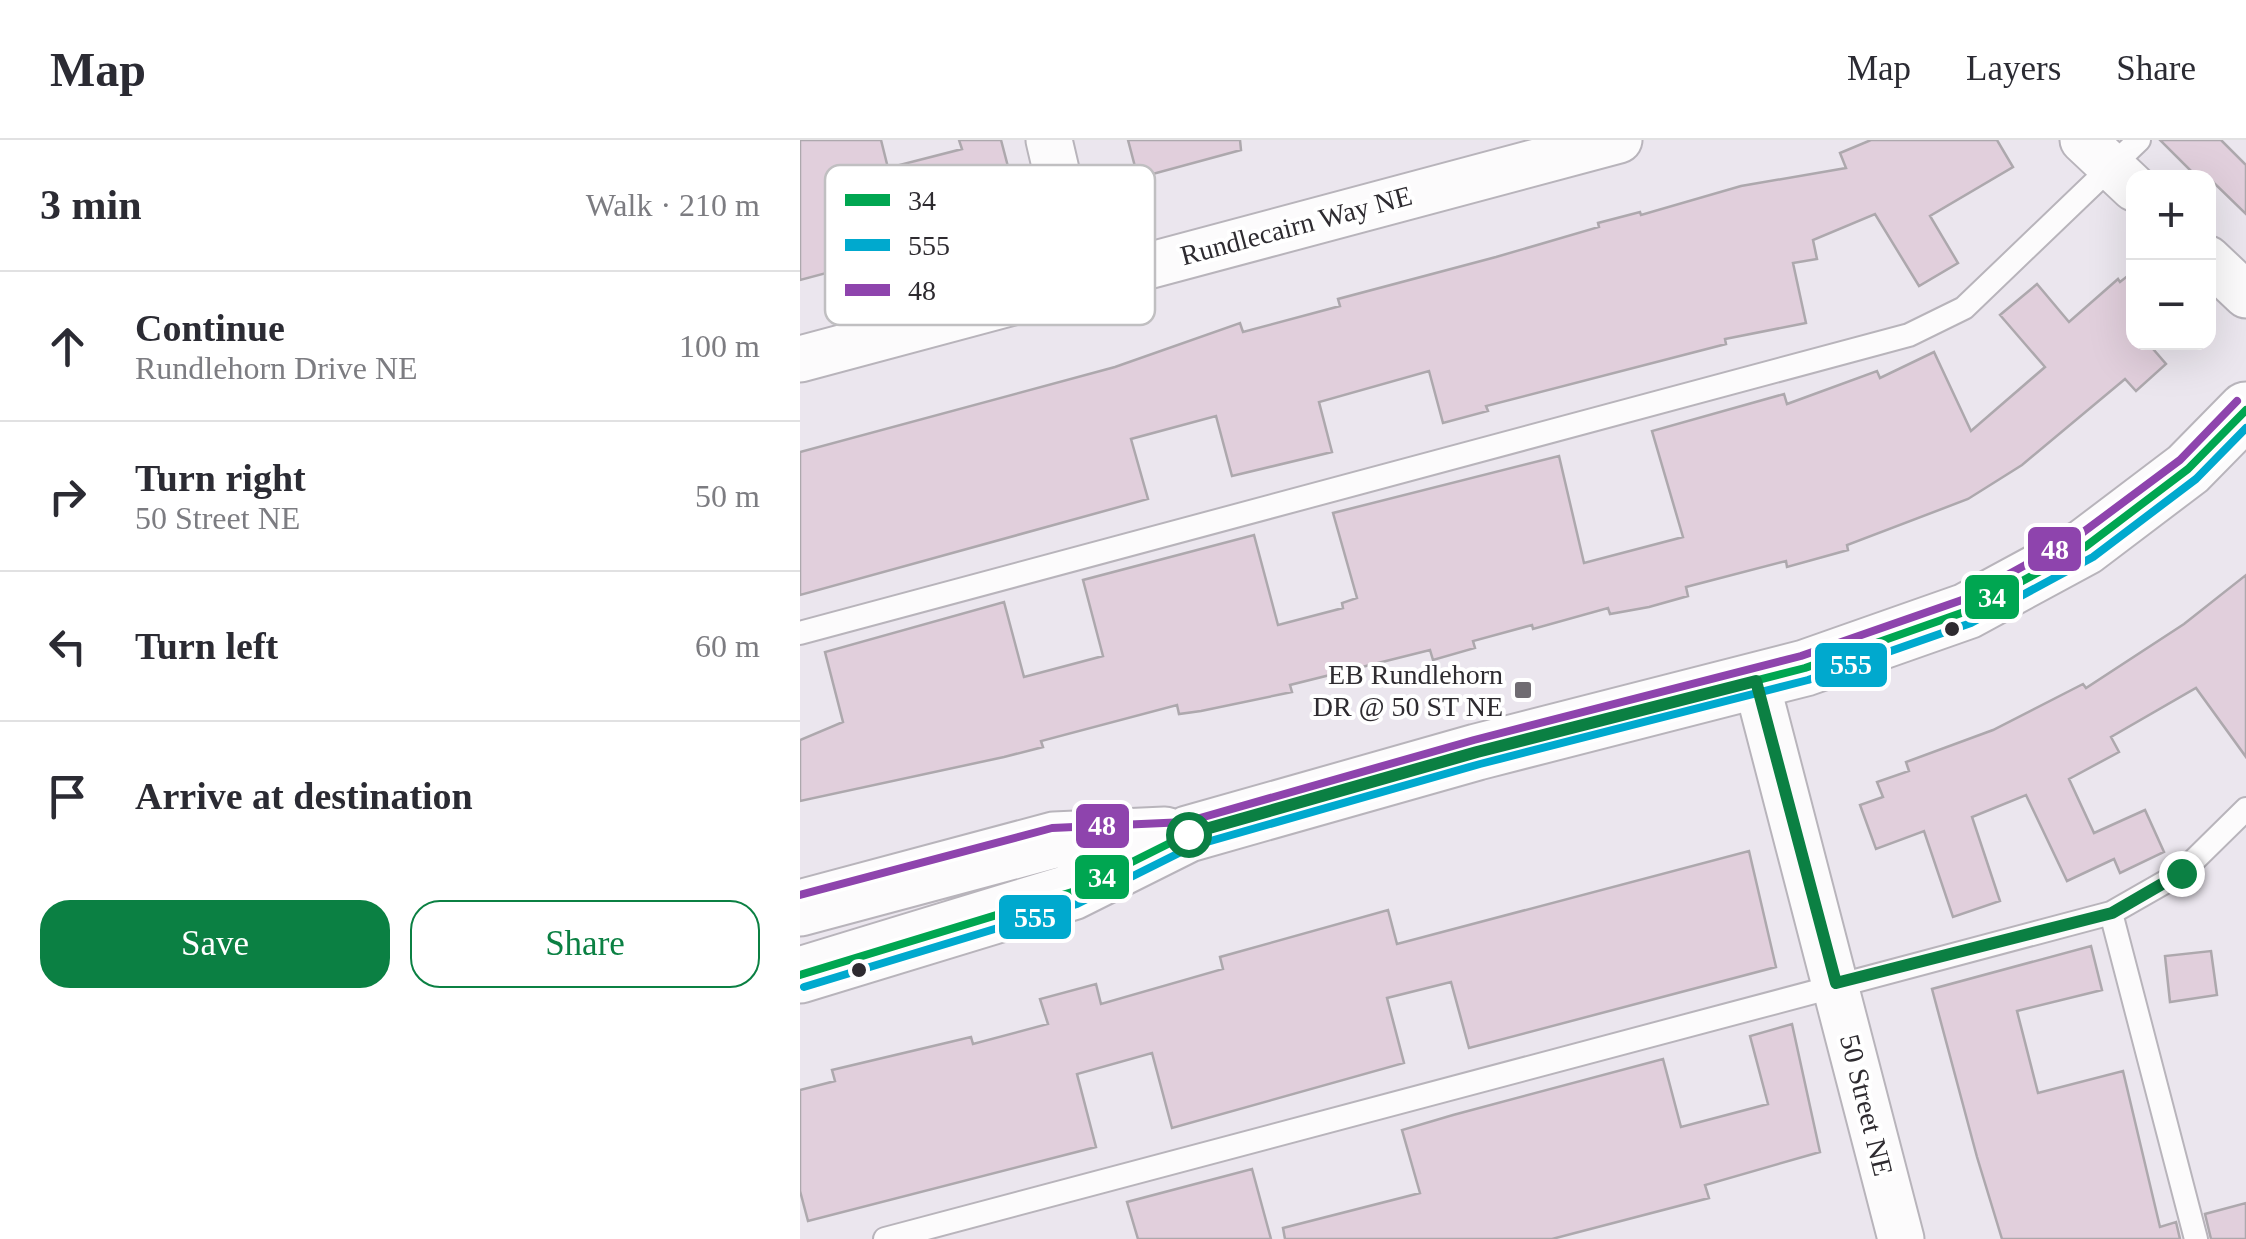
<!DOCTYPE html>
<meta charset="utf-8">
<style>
:root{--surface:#fff;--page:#f7f7f7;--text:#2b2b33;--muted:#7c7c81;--line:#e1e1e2;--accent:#0b8043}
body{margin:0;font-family:Georgia,serif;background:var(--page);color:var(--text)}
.controls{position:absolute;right:30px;top:30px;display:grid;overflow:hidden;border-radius:20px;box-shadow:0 10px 40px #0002}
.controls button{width:90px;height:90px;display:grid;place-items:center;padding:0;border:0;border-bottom:2px solid var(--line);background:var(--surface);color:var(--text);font:50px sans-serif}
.stop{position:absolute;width:30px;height:30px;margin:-22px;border:8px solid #0b8043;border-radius:50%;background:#fff}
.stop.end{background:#0b8043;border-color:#fff;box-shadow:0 2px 10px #0008}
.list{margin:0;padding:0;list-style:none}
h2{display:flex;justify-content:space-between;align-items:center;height:130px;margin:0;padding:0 40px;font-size:42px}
h2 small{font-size:32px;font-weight:400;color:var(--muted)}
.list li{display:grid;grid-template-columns:65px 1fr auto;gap:30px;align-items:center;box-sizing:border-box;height:150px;padding:0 40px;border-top:2px solid var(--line)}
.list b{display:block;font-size:38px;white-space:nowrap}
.list p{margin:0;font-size:32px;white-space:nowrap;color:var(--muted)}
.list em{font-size:32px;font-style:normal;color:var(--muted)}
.actions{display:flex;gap:20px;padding:30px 40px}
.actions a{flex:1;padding:22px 0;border:2px solid var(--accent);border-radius:30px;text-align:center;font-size:35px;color:var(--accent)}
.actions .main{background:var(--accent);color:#fff}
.icon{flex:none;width:55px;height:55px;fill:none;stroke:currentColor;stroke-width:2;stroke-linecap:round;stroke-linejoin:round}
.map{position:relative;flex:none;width:1446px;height:1099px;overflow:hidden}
header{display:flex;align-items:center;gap:60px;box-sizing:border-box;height:140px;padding:0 50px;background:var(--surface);border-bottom:2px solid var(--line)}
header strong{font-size:48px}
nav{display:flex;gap:55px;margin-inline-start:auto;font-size:35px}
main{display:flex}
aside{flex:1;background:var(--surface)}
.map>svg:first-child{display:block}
.building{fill:#e1cfdc;stroke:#ada8ad;stroke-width:2.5}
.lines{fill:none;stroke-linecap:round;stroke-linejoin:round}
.lane-casing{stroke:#b8b4bb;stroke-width:26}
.street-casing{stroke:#b8b4bb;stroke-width:49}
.secondary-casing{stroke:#b8b4bb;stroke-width:59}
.lane{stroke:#fcfbfc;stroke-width:22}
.street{stroke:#fcfbfc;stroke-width:45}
.secondary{stroke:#fcfbfc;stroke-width:55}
.bus-1-casing{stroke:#fff;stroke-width:15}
.bus-2-casing{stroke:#fff;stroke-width:15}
.bus-3-casing{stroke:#fff;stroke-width:15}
.bus-1{stroke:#00a651;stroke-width:8}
.bus-2{stroke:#00a9ce;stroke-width:8}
.bus-3{stroke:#8e44ad;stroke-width:8}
.route{stroke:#0b8043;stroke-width:12}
.bus-dot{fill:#2e2b30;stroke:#fff;stroke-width:4}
.poi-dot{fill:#706c72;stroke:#fff;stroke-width:4}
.labels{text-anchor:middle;stroke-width:8;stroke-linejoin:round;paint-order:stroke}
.street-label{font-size:28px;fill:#2e2b30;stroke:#fff}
.poi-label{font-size:28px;fill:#2e2b30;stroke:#fff;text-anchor:end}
.key{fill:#fff;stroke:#c0bfc1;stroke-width:2.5}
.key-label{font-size:28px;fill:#2e2b30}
.line-badge{stroke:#fff;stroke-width:4}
.badge-label{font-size:28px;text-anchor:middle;font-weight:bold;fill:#fff}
</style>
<header>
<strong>Map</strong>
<nav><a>Map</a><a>Layers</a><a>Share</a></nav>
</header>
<main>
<aside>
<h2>3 min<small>Walk · 210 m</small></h2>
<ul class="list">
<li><svg class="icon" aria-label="ahead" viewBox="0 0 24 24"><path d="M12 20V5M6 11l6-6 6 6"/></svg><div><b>Continue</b><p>Rundlehorn Drive NE</p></div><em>100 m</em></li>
<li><svg class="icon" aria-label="right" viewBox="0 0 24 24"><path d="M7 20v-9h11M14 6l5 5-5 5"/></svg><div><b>Turn right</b><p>50 Street NE</p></div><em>50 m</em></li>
<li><svg class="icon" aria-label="left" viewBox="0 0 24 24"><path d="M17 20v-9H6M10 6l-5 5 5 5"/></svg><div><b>Turn left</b></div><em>60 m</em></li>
<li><svg class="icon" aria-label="arrive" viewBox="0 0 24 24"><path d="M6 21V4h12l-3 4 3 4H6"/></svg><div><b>Arrive at destination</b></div></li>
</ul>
<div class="actions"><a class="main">Save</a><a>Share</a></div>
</aside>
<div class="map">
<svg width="1446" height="1099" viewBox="0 0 1446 1099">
<rect width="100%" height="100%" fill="#ebe6ee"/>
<path class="building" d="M0,0H81L88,28L162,9L159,0H201L216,57L121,82L128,106L0,140Z
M328,0H440L441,10L338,38Z
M1071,0H1197L1213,27L1130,76L1158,123L1119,146L1075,74L1013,100L1017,119L993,123L1006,183L925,199L926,204L686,266L688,271L643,283L629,231L519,262L532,312L432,336L416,276L331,299L348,359L0,455V312L315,227L440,183L443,192L540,166L538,159L696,117L799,87L798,83L840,72L841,75L941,46L1046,28L1040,13Z
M1360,0H1421L1446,25V74L1409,38H1398Z
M1334,131V202H1347L1366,224L1336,251L1325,239L1222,325L1168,359L1047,405L1048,410L987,427L986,421L886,447L888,456L849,467L810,474L808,468L733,489L732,485L673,501L675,508L633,520L630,510L490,545L492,552L401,571L379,574L377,565L241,601L243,607L204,617L0,661V600L43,582L25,512L204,462L224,537L303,516L283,440L454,395L478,485L543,468L542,463L557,458L533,373L759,316L784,423L883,397L852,291L984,254L987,264L1077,231L1080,238L1134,212L1171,291L1245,227L1200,175L1237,144L1269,182L1318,139L1320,142Z
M1446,435V617L1396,548L1311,597L1319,612L1269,639L1294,693L1345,670L1364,712L1320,733L1314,719L1267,741L1226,655L1172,677L1200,761L1153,777L1124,691L1076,709L1060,665L1083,657L1077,642L1109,631L1106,622L1193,590L1283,544L1286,548L1384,484Z
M949,711L976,827L669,908L651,842L587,858L604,923L372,988L352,913L277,934L296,1007L8,1081L0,1051V950L35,941L32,930L171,897L173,904L248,884L240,859L296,844L301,864L423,829L420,817L588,770L597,804Z
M1291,806L1302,850L1217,871L1238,953L1323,931L1360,1087L1376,1082L1380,1099H1202L1177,1017L1132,849Z
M1411,811L1417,855L1370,862L1365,816Z
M992,884L1020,1012L905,1045L909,1058L752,1099H485L483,1088L620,1053L602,990L653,975L863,919L881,987L968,964L950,896Z
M452,1029L471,1099H338L327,1062Z
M1446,1063V1099H1411L1405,1074Z"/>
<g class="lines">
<defs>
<path id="lane" d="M0,493L1109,195L1164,168L1339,0
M1311,773L1396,1099
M85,1099L1311,773L1381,733L1446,669"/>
<path id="street" d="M249,0L282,141
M1283,0L1334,48
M1408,119L1446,155
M0,219L819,0
M956,541L1101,1099"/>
<path id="secondary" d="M0,768L254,700L365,695
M0,835L272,752L388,694L677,612L1005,528L1167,471L1285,407L1388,329L1446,270"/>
</defs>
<use href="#lane" class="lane-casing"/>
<use href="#street" class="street-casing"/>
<use href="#secondary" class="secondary-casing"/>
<use href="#lane" class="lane"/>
<use href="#street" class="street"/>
<use href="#secondary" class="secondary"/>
<defs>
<path id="bus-1" d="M0,835L272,752L388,694L677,612L1005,528L1167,471L1285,407L1388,329L1446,270"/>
<path id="bus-2" d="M4,847L277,764L393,706L680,624L1008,540L1171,483L1293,417L1396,339L1446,288"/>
<path id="bus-3" d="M0,755L252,688L386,682L674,600L1001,516L1162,460L1278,396L1380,320L1437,261"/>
</defs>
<use href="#bus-1" class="bus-1-casing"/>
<use href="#bus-2" class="bus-2-casing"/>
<use href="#bus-3" class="bus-3-casing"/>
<use href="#bus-1" class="bus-1"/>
<use href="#bus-2" class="bus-2"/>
<use href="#bus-3" class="bus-3"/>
</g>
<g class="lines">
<path class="route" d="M388,694L677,612L956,541L1036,843L1312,773L1381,733"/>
</g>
<g class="bus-dot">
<circle cx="1152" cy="489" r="9"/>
<circle cx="59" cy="830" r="9"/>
</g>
<rect class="poi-dot" x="713" y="540" width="20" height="20" rx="5"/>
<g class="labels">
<g class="street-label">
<text transform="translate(496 85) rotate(-15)" y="10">Rundlecairn Way NE</text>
<text transform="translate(1067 965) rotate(76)" y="10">50 Street NE</text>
</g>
<g class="poi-label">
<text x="703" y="544">EB Rundlehorn<tspan x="703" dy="32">DR @ 50 ST NE</tspan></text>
</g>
</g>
<rect x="25" y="25" width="330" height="160" rx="15" class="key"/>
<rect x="45" y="54" width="45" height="12" fill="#00a651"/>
<rect x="45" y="99" width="45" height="12" fill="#00a9ce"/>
<rect x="45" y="144" width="45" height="12" fill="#8e44ad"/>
<g class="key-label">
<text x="108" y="70">34</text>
<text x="108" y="115">555</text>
<text x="108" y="160">48</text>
</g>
<g class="line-badge">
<rect x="1226" y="385" width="57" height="48" rx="10" fill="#8e44ad"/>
<rect x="1163" y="433" width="58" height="48" rx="10" fill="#00a651"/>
<rect x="1013" y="501" width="76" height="48" rx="10" fill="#00a9ce"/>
<rect x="274" y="662" width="57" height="48" rx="10" fill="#8e44ad"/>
<rect x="273" y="713" width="58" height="48" rx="10" fill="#00a651"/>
<rect x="197" y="753" width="76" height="48" rx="10" fill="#00a9ce"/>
</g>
<g class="badge-label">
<text x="1255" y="419">48</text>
<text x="1192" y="467">34</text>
<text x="1051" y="534">555</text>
<text x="302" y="695">48</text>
<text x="302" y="747">34</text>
<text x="235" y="787">555</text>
</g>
</svg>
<div class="controls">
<button>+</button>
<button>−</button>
</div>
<div class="stop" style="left:388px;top:694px"></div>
<div class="stop end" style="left:1381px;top:733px"></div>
</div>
</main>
